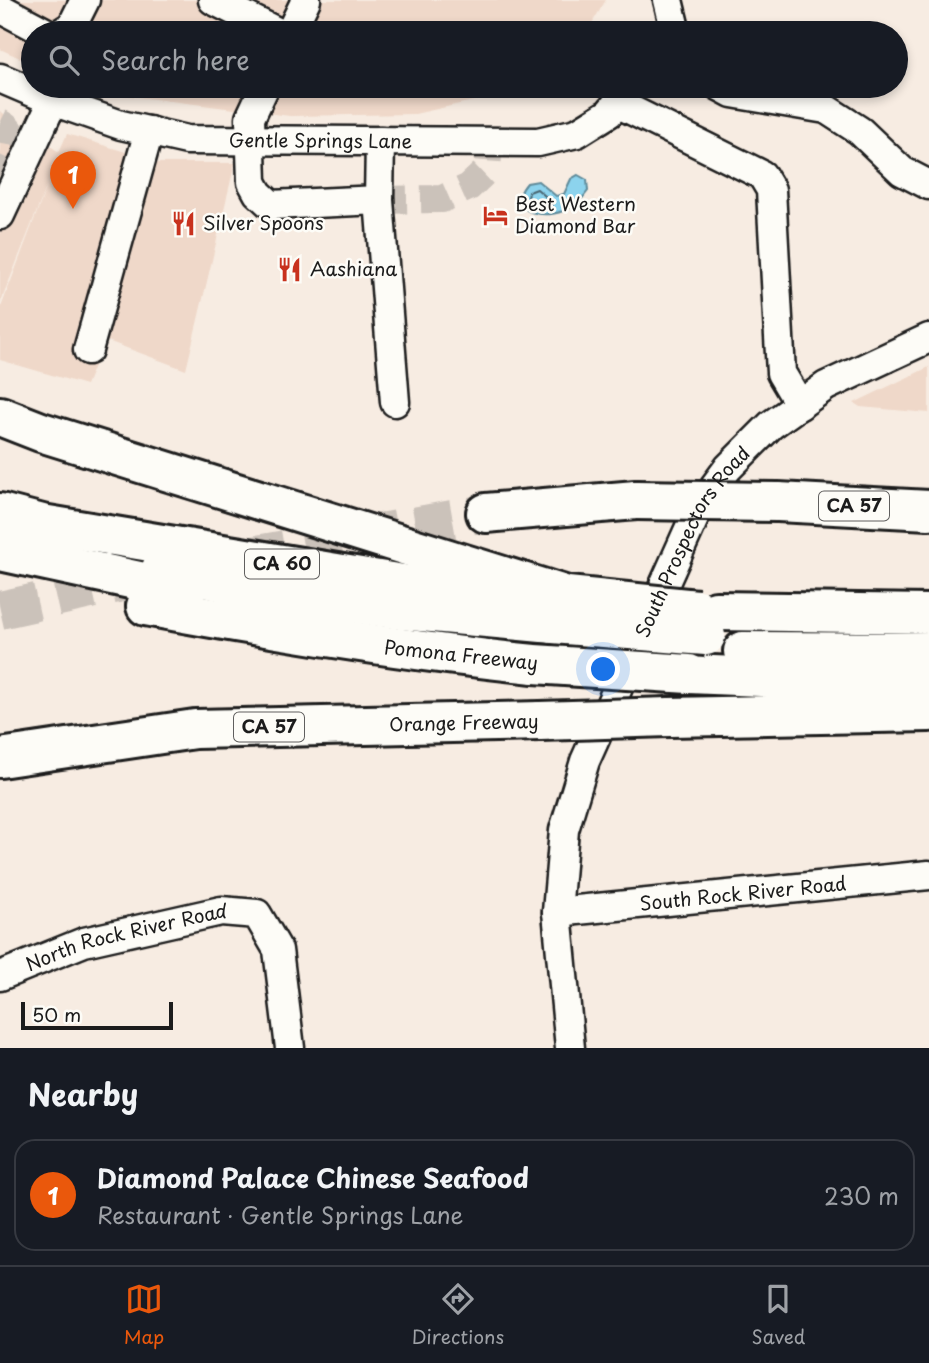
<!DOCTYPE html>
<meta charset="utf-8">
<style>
:root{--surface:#171b24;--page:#242831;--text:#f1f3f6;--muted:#9ea1a6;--line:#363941;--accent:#ea580c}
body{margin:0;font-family:"Playpen Sans",sans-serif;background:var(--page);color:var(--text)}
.scale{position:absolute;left:21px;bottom:18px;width:152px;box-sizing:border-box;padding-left:7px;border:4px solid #1c1c1c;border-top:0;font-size:19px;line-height:24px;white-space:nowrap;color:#1c1c1c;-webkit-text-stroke:5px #fdfcf7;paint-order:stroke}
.you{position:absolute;left:604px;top:670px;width:24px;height:24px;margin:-18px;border:5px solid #fff;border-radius:50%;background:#1a73e8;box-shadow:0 0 0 10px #1a73e833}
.badge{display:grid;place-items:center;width:46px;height:46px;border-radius:50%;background:var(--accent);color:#fff;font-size:23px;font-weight:700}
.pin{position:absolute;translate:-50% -58px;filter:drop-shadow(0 2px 4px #0008)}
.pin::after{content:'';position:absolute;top:37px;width:24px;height:21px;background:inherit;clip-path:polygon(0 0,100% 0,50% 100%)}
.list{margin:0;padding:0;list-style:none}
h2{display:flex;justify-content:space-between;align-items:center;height:91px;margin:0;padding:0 28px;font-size:30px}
h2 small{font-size:23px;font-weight:400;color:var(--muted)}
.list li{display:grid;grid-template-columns:46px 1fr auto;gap:21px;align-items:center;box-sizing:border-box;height:112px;margin:0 14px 14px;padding:0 14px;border:2px solid var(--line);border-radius:21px}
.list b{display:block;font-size:26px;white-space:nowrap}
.list p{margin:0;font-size:23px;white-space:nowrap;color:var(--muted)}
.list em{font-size:23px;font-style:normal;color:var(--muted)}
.icon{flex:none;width:38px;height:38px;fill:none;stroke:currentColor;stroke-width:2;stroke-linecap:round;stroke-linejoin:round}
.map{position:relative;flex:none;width:929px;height:1048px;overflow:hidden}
.search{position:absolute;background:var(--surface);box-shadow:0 4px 10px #0003;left:21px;right:21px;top:21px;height:77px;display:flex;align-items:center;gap:18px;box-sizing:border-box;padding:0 24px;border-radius:38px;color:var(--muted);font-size:26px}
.sheet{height:217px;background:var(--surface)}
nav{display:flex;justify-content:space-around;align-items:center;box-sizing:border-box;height:98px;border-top:2px solid var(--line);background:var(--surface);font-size:19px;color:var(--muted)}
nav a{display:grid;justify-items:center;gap:4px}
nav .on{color:var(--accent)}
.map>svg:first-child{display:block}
.built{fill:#efd8c9}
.water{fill:#8cd3ed;stroke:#5f8a99;stroke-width:2}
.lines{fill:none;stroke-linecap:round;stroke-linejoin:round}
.shore{stroke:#496570;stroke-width:2}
.minor-tunnel{stroke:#cbc2ba;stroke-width:28;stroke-dasharray:28 14;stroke-linecap:butt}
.highway-tunnel{stroke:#cbc2ba;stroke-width:38;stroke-dasharray:38 19;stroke-linecap:butt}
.minor-casing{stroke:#1c1c1c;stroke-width:33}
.highway-casing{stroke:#1c1c1c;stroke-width:44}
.minor{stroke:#fdfcf7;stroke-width:28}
.highway{stroke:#fdfcf7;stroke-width:38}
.highway-bridge-casing{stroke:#1c1c1c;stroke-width:44;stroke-linecap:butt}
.highway-bridge{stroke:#fdfcf7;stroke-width:38}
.labels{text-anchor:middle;stroke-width:5;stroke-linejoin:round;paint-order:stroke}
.shield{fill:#fdfcf7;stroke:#605f5e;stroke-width:2}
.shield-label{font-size:18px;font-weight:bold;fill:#1c1c1c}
.street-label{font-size:19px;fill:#1c1c1c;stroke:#fdfcf7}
.poi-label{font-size:19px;fill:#1c1c1c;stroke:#fdfcf7;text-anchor:start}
</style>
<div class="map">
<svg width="929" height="1048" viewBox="0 0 929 1048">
<rect width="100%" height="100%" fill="#f7ece2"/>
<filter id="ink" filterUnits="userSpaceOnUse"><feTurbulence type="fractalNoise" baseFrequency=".0143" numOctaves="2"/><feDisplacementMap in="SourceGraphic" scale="14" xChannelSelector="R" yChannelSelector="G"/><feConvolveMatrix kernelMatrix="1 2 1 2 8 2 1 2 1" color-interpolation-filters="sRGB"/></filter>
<g filter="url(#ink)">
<path class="built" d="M0,0H606L586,33H33V64L0,49Z
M80,86H539L415,114L290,116L91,91Z
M0,111L59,152L67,134L129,153L130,163H235L186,370L105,340L86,385L0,360V310L53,170L0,304Z
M929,367V413L860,407L854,403Z"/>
<path class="water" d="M578,175L587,180L588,191C562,230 499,215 527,183L538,181L556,196L564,194L571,179Z"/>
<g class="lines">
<path class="shore" d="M537,189L552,202L551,207C540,209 525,206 529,192Z"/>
<path class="minor-tunnel" d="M0,123C24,135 9,158 0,176
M379,200L442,199L469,187L487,170L489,142"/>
<path class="highway-tunnel" d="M247,556L486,513
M0,610L140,579"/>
<defs>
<g id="minor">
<path d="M213,0L279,33"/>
<path d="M668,0L676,33"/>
<path d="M0,8L47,33"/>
<path d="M61,33L72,26L85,0"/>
<path d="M290,33L306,0"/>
<path id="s1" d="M0,78L61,104L121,125L187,140L538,142L577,133L609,113L631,86"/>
<path d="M265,86L250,118L252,182L258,193L271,205L379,200L395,402"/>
<path d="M719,86L732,93L826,109L860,131L902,171L929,185"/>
<path d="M617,103L762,175L771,190L781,373L800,405"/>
<path d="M379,200L380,141"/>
<path d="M0,215L60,86"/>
<path d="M88,350L149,131"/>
<path id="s2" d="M557,912L929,875"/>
<path id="s3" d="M0,976L84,942L221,911L257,914L278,950L290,1048"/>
<path id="s4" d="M570,1048L557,912L564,830L585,761L699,507L728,468L771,425L826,386L929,338"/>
</g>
<g id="highway">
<path d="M0,416L41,432L567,596"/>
<path d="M778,502L929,510"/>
<path d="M0,513L42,524L445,591L516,594"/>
<path d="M486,513L636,500"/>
<path d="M0,551L186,591"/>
<path d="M161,569L271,592L400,610L553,624"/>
<path d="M146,606C276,630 403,651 534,664"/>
<path d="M716,611L929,614"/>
<path d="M743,651L929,652"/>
<path d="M689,674L929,684"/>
<path d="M669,717L929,712"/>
<path id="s5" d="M0,758L195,729L540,721"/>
</g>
</defs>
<use href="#minor" class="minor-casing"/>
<use href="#highway" class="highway-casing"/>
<use href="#minor" class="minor"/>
<use href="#highway" class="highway"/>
<defs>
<path id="highway-bridge" d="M636,500L778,502
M567,596L697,609
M553,624L706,636
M534,664L689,674
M540,721L669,717"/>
</defs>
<use href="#highway-bridge" class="highway-bridge-casing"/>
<use href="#highway-bridge" class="highway-bridge"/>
</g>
</g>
<defs>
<symbol id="hotel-bare" viewBox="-9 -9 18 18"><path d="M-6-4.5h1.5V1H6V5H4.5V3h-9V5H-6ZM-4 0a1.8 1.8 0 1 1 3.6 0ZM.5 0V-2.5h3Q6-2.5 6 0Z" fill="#c8321e" stroke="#fdfcf7" stroke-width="2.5" paint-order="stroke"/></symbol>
<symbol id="restaurant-bare" viewBox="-9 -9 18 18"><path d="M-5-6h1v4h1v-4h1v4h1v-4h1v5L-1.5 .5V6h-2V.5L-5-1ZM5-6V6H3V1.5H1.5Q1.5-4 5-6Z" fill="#c8321e" stroke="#fdfcf7" stroke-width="2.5" paint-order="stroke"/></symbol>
</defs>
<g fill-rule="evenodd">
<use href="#hotel-bare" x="478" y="198" width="35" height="35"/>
<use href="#restaurant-bare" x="166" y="206" width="35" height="35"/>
<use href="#restaurant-bare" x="272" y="252" width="35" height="35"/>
</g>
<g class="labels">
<g class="shield">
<rect x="819" y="491.5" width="70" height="29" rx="5"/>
<rect x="245" y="549.5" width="74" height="29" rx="5"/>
<rect x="234" y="712.5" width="70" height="29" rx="5"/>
</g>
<g class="shield-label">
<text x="854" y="512">CA 57</text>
<text x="282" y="570">CA 60</text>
<text x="269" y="733">CA 57</text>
</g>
<g class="street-label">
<text dy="7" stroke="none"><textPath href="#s1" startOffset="331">Gentle Springs Lane</textPath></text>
<text dy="7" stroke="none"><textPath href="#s4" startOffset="536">South Prospectors Road</textPath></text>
<text transform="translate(461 655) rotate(6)" y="7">Pomona Freeway</text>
<text dy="7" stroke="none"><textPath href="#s5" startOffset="466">Orange Freeway</textPath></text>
<text dy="7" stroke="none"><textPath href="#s2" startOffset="187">South Rock River Road</textPath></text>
<text dy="7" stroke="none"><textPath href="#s3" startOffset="133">North Rock River Road</textPath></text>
</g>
<g class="poi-label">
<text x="515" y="211">Best Western<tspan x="515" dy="22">Diamond Bar</tspan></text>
<text x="203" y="230">Silver Spoons</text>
<text x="310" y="276">Aashiana</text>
</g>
</g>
</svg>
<div class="scale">50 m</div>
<div class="you"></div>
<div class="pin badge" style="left:73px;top:209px">1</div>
<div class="search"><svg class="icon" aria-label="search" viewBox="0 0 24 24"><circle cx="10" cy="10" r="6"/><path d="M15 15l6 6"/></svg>Search here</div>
</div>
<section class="sheet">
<h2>Nearby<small></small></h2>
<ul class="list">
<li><span class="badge">1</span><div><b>Diamond Palace Chinese Seafood</b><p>Restaurant · Gentle Springs Lane</p></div><em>230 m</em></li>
</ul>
</section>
<nav>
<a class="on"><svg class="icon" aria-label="map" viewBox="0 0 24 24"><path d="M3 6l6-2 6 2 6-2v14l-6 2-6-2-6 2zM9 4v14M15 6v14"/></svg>Map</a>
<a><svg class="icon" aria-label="directions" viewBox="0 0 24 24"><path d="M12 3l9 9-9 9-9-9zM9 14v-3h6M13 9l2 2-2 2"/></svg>Directions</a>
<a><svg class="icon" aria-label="saved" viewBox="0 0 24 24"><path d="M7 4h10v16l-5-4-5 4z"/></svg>Saved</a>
</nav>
